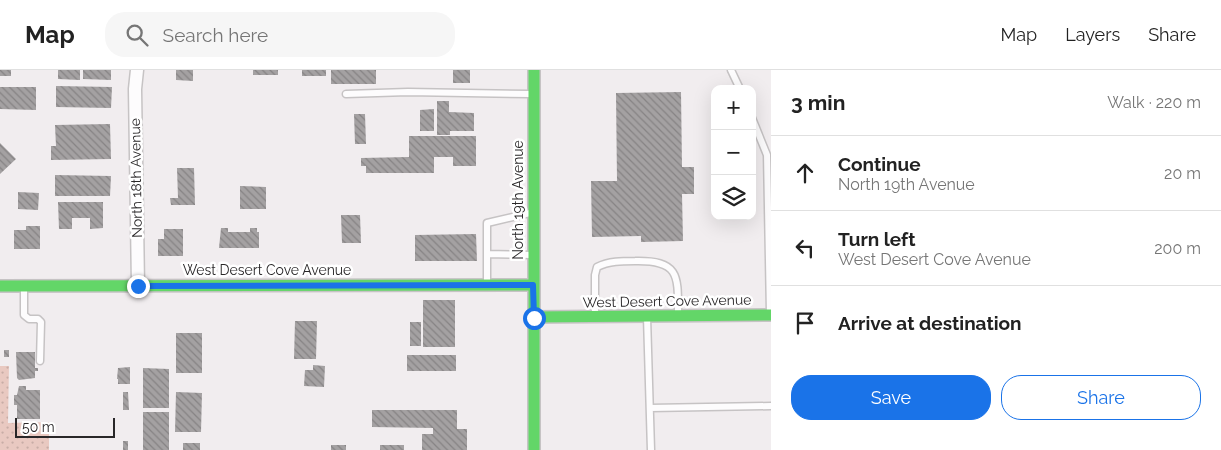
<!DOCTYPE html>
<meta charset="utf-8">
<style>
:root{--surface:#fff;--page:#f6f6f6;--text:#222;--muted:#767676;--line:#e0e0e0;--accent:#1a73e8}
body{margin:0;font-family:Raleway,sans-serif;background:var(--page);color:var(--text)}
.controls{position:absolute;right:15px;top:15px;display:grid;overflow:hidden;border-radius:10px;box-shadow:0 5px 20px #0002}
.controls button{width:45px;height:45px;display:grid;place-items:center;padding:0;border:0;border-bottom:1px solid var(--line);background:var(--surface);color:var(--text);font:25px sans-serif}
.scale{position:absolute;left:15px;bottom:12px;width:100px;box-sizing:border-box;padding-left:5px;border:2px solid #292728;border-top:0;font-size:14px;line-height:18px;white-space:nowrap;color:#292728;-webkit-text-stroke:4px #fff;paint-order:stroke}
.stop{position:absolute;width:15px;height:15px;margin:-11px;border:4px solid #1a73e8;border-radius:50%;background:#fff}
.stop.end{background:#1a73e8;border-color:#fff;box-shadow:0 1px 5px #0008}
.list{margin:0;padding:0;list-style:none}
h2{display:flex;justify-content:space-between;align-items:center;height:65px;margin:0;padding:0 20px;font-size:21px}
h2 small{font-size:16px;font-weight:400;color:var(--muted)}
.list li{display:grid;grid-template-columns:32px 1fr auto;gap:15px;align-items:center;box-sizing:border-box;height:75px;padding:0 20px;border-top:1px solid var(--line)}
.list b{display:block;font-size:19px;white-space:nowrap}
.list p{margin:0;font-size:16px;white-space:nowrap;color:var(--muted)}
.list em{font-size:16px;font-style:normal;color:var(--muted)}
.actions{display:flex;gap:10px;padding:15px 20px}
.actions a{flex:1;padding:11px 0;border:1px solid var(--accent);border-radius:20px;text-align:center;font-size:18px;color:var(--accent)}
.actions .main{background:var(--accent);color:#fff}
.icon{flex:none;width:28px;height:28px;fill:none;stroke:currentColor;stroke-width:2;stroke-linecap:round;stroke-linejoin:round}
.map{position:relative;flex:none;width:771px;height:380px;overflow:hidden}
header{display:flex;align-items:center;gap:30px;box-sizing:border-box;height:70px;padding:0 25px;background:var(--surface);border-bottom:1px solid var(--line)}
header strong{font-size:24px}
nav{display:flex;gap:28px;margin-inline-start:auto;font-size:18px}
.search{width:350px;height:45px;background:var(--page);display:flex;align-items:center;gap:12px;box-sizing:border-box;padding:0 18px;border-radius:20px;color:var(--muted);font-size:19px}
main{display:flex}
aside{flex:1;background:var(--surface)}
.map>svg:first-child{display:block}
.grass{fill:url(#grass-dots)}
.building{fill:url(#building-back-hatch)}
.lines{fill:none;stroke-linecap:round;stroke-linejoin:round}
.lane-casing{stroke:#c6c3c4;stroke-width:9}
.street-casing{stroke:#c6c3c4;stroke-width:15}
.fast-casing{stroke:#c6c3c4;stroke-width:14}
.lane{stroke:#fdfcfd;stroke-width:6}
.street{stroke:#fdfcfd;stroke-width:12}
.fast{stroke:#63d668;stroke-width:11}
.route{stroke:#1a73e8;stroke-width:6}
.labels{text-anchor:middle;stroke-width:5;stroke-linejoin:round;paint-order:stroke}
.street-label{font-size:14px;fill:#292728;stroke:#fff}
</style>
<header>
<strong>Map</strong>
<div class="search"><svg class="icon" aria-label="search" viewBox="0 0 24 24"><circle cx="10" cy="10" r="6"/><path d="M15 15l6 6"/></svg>Search here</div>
<nav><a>Map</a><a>Layers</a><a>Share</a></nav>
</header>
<main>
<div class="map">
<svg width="771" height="380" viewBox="0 0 771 380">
<defs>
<pattern id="grass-dots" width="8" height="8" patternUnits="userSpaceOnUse" patternTransform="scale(1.25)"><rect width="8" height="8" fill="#e9c9c1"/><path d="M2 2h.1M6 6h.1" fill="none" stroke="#c8ada6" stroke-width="1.8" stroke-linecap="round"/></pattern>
<pattern id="building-back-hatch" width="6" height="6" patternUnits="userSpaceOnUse" patternTransform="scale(1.25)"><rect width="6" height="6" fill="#a4a1a2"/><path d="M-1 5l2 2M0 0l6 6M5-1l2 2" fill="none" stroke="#868384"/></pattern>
</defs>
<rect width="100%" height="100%" fill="#f1edef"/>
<path class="grass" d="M0,296H9L8,353L49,352V380H0Z"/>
<path class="building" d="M0,0H11V6H0Z
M58,0H80V10L58,9Z
M83,0H111V10L83,9Z
M176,0H193V11L176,10Z
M253,0H278V5H253Z
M302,0H326V6H302Z
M331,0H376V14H331Z
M453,0H470V13H453Z
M56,16L112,17L111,38L56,37Z
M0,17H36V40L0,39Z
M681,22L682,97H694V124H682L683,171L641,172V166L592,167L591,111H617L616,23Z
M437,31H449V42L474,43V61H450V65H437Z
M434,39V61H420V40Z
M354,44H365L366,74H355Z
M110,54L111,89L51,90V76H56L55,55Z
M409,66H476V96H453V87H434V103H366V96H361V88L409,87Z
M0,73L16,89L0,104Z
M177,98H194L195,135H171L170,128H178Z
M55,105L111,106L110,126H55Z
M240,116L266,117V139H240Z
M18,122L39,123L38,140L18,139Z
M58,132H103V158L90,159V148H72V159H59Z
M341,145H360L361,173H342Z
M26,156H40V179H14V160H26Z
M221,158H228V162H250V158H257V162H259V178H219Z
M164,159H183V186H158V169H164Z
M476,164L477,191H415V165Z
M423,230H455V277H423Z
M295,251H317L316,289H294Z
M410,252H421V276H410Z
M176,263H202V303H176Z
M4,280H9V287H4Z
M16,282H35V298H38V301H35V308L19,310L17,308Z
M407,285H456V301H407Z
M313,295L325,296L324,317L304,316L305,300H313Z
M130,297V314H118V309H117L118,298Z
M143,298L169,299V338H143Z
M19,316H26V320H40V349H17V335H14V325H17Z
M123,322H128L129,340H123Z
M176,322L202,323L201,362H175Z
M372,340H457V359H467V380H422V364H433V358L372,357Z
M143,342H169V380H143Z
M123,371H128V380H123Z
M183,373H200V380H183Z
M331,375H346V380H331Z
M380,375H404V380H380Z"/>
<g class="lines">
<defs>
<path id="lane" d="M731,0L740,19
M346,24L408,22L530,24
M752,48L767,85L770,243
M487,184L532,185
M487,212V153L530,143
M24,217V245L29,249H38L41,252L40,291
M595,246V205L597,197C609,191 622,191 635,191C680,190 678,206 678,244
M647,247L651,380
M650,338L771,336"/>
<path id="street" d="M137,0L135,19L138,216"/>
<path id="fast" d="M534,0V380
M0,216L533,215
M534,247L771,245"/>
</defs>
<use href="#lane" class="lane-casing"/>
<use href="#street" class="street-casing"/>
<use href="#fast" class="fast-casing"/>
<use href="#lane" class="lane"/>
<use href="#street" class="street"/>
<use href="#fast" class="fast"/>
</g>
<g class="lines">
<path class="route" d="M138,216L533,215L534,248"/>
</g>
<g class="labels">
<g class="street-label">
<text transform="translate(136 108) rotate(-91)" y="5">North 18th Avenue</text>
<text transform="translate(518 130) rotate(-90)" y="5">North 19th Avenue</text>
<text x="267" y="205">West Desert Cove Avenue</text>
<text transform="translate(667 231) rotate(-1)" y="5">West Desert Cove Avenue</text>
</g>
</g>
</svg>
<div class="controls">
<button>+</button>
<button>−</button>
<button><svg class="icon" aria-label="layers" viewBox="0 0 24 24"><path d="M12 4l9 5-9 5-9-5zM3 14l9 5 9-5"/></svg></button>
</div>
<div class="scale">50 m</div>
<div class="stop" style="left:534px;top:248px"></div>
<div class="stop end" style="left:138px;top:216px"></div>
</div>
<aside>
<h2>3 min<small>Walk · 220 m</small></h2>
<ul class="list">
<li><svg class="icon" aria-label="ahead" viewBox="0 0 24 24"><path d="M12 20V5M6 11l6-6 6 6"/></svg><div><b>Continue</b><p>North 19th Avenue</p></div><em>20 m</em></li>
<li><svg class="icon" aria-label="left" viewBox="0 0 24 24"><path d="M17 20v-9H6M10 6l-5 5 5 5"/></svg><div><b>Turn left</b><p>West Desert Cove Avenue</p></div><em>200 m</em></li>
<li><svg class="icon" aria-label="arrive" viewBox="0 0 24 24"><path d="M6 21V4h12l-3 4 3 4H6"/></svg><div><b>Arrive at destination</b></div></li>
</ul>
<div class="actions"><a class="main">Save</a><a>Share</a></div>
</aside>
</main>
